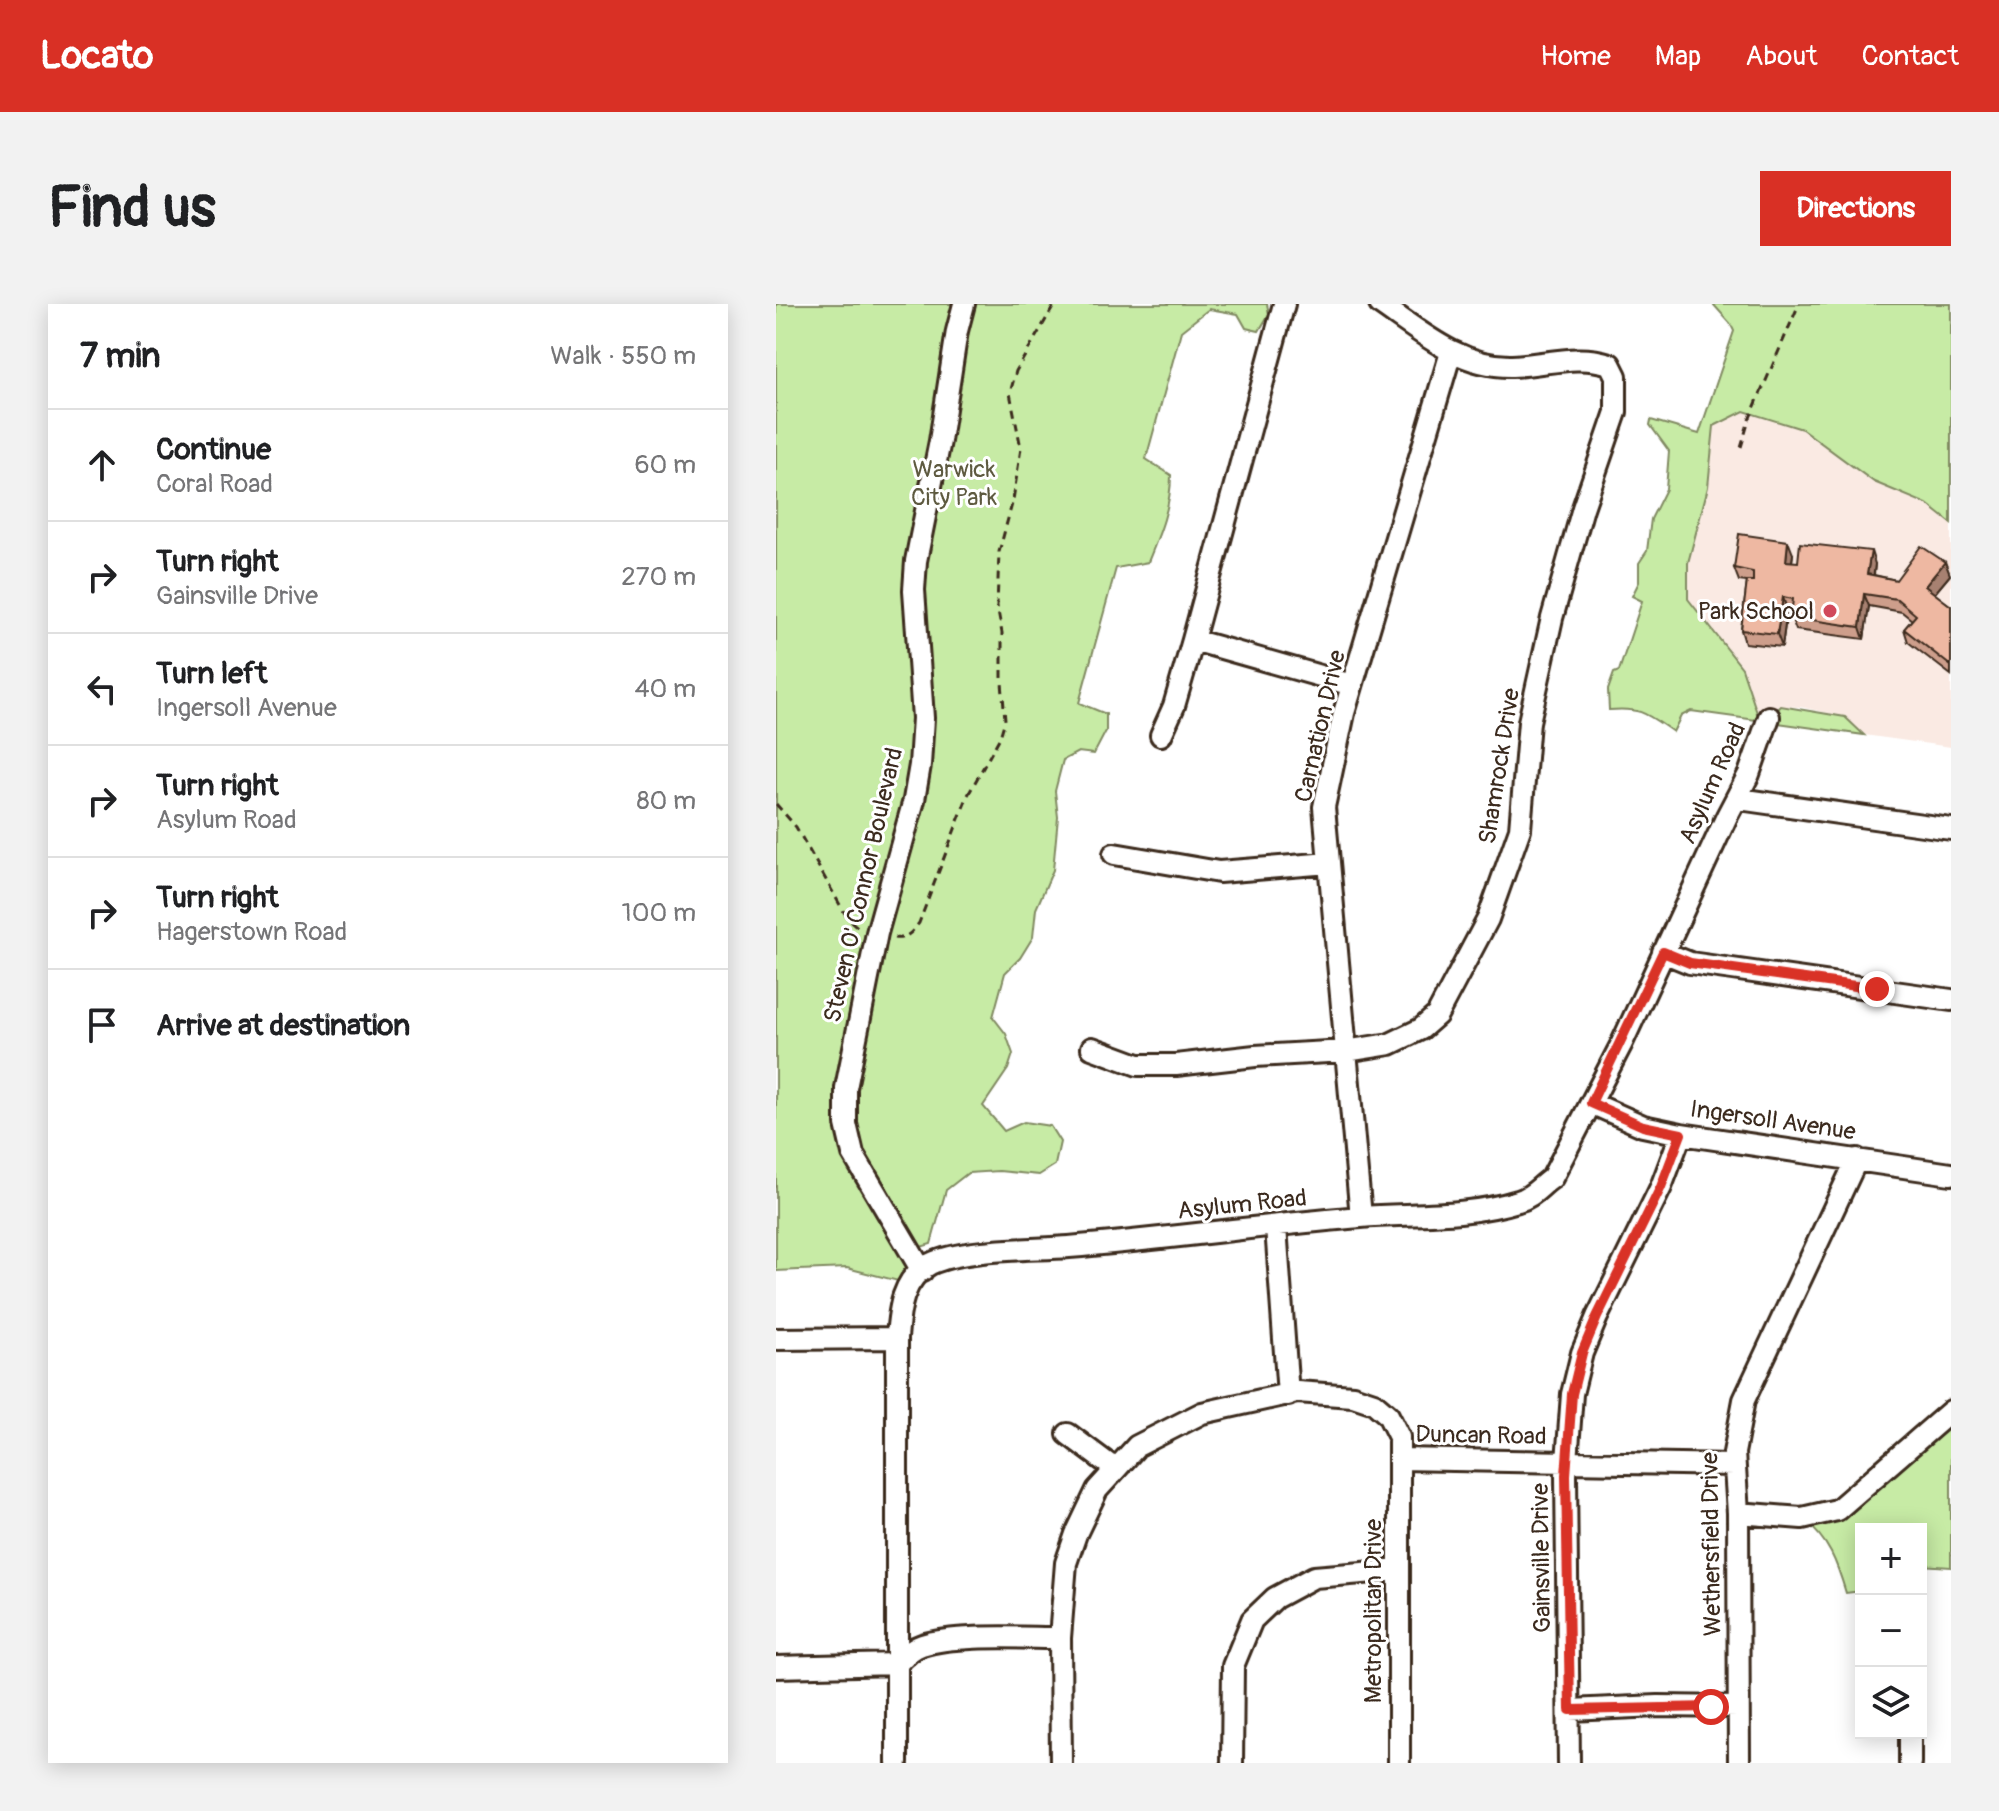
<!DOCTYPE html>
<meta charset="utf-8">
<style>
:root{--surface:#fff;--page:#f2f2f2;--text:#202124;--muted:#757577;--line:#e0e0e0;--accent:#d93025}
body{margin:0;font-family:Pangolin,sans-serif;background:var(--page);color:var(--text)}
.controls{position:absolute;right:24px;bottom:24px;display:grid;overflow:hidden;border-radius:0px;box-shadow:0 4px 20px #0003}
.controls button{width:72px;height:72px;display:grid;place-items:center;padding:0;border:0;border-bottom:2px solid var(--line);background:var(--surface);color:var(--text);font:40px sans-serif}
.stop{position:absolute;width:24px;height:24px;margin:-18px;border:6px solid #d93025;border-radius:50%;background:#fff}
.stop.end{background:#d93025;border-color:#fff;box-shadow:0 2px 8px #0008}
.list{margin:0;padding:0;list-style:none}
h2{display:flex;justify-content:space-between;align-items:center;height:104px;margin:0;padding:0 32px;font-size:34px}
h2 small{font-size:26px;font-weight:400;color:var(--muted)}
.list li{display:grid;grid-template-columns:52px 1fr auto;gap:24px;align-items:center;box-sizing:border-box;height:112px;padding:0 32px;border-top:2px solid var(--line)}
.list b{display:block;font-size:30px;white-space:nowrap}
.list p{margin:0;font-size:26px;white-space:nowrap;color:var(--muted)}
.list em{font-size:26px;font-style:normal;color:var(--muted)}
.icon{flex:none;width:44px;height:44px;fill:none;stroke:currentColor;stroke-width:2;stroke-linecap:round;stroke-linejoin:round}
.map{position:relative;flex:none;width:1175px;height:1459px;overflow:hidden;border-radius:0px}
header{display:flex;align-items:center;gap:48px;box-sizing:border-box;height:112px;padding:0 40px;background:var(--accent);color:#fff}
header strong{font-size:38px}
nav{display:flex;gap:44px;margin-inline-start:auto;font-size:28px}
.intro{display:flex;align-items:center;justify-content:space-between;box-sizing:border-box;height:192px;padding:0 48px}
h1{margin:0;font-size:56px}
.button{padding:20px 36px;border-radius:0px;background:var(--accent);color:#fff;font-size:28px;font-weight:700}
main{display:flex;gap:48px;padding:0 48px}
aside{flex:1;background:var(--surface);border-radius:0px;box-shadow:0 4px 20px #0003}
.map>svg:first-child{display:block}
.built{fill:#faeae3}
.green{fill:#c7eba5;stroke:#818a62;stroke-width:2}
.lines{fill:none;stroke-linecap:round;stroke-linejoin:round}
.minor-casing{stroke:#3b2a1e;stroke-width:26}
.path{stroke:#3b2a1e;stroke-width:3;stroke-dasharray:8 6;stroke-linecap:butt}
.minor{stroke:#fff;stroke-width:20}
.wall{fill:#cd9e8b;stroke:#3b2a1e;stroke-width:2}
.shaded-wall{fill:#a78171;stroke:#3b2a1e;stroke-width:2}
.building{fill:#eeb8a2;stroke:#3b2a1e;stroke-width:2}
.route{stroke:#d93025;stroke-width:10}
.poi-dot{fill:#d1495b;stroke:#fff;stroke-width:3}
.labels{text-anchor:middle;stroke-width:6;stroke-linejoin:round;paint-order:stroke}
.park-label{font-size:24px;fill:#5e5a40;stroke:#fff}
.poi-label{font-size:24px;fill:#3b2a1e;stroke:#fff;text-anchor:end}
.street-label{font-size:24px;fill:#3b2a1e;stroke:#fff}
</style>
<header>
<strong>Locato</strong>
<nav><a>Home</a><a>Map</a><a>About</a><a>Contact</a></nav>
</header>
<div class="intro"><h1>Find us</h1><a class="button">Directions</a></div>
<main>
<aside>
<h2>7 min<small>Walk · 550 m</small></h2>
<ul class="list">
<li><svg class="icon" aria-label="ahead" viewBox="0 0 24 24"><path d="M12 20V5M6 11l6-6 6 6"/></svg><div><b>Continue</b><p>Coral Road</p></div><em>60 m</em></li>
<li><svg class="icon" aria-label="right" viewBox="0 0 24 24"><path d="M7 20v-9h11M14 6l5 5-5 5"/></svg><div><b>Turn right</b><p>Gainsville Drive</p></div><em>270 m</em></li>
<li><svg class="icon" aria-label="left" viewBox="0 0 24 24"><path d="M17 20v-9H6M10 6l-5 5 5 5"/></svg><div><b>Turn left</b><p>Ingersoll Avenue</p></div><em>40 m</em></li>
<li><svg class="icon" aria-label="right" viewBox="0 0 24 24"><path d="M7 20v-9h11M14 6l5 5-5 5"/></svg><div><b>Turn right</b><p>Asylum Road</p></div><em>80 m</em></li>
<li><svg class="icon" aria-label="right" viewBox="0 0 24 24"><path d="M7 20v-9h11M14 6l5 5-5 5"/></svg><div><b>Turn right</b><p>Hagerstown Road</p></div><em>100 m</em></li>
<li><svg class="icon" aria-label="arrive" viewBox="0 0 24 24"><path d="M6 21V4h12l-3 4 3 4H6"/></svg><div><b>Arrive at destination</b></div></li>
</ul>
</aside>
<div class="map">
<svg width="1175" height="1459" viewBox="0 0 1175 1459">
<rect width="100%" height="100%" fill="#fff"/>
<filter id="ink" filterUnits="userSpaceOnUse"><feTurbulence type="fractalNoise" baseFrequency=".0125" numOctaves="2"/><feDisplacementMap in="SourceGraphic" scale="16" xChannelSelector="R" yChannelSelector="G"/><feConvolveMatrix kernelMatrix="1 2 1 2 8 2 1 2 1" color-interpolation-filters="sRGB"/></filter>
<g filter="url(#ink)">
<path class="built" d="M968,107L1026,125L1098,178L1151,200L1175,219V443L1088,431L1068,413L1025,403L1005,402L993,414L981,409L975,394L935,327L912,295V259L932,183L938,122Z"/>
<path class="green" d="M0,0H491L493,10L483,27L470,24L462,10L433,5L405,27L370,155L395,171C395,202 384,229 372,258L340,264L303,399L330,410V427L318,450L302,448L287,456L279,487L282,513L277,566L260,605L257,633L244,654L229,669L217,713L230,730L237,750L232,765L207,802L228,827L248,818L274,822L284,838L279,861L263,871L223,867L192,869L170,886L155,940L134,946L144,965L130,979L71,964L0,967Z
M937,0H1175V219L1151,200L1098,178L1026,125L968,107L938,122L932,183L912,259V295L966,364L981,409L993,414L1005,402L1069,413L1088,431L915,407L905,412L897,428C871,410 865,403 833,406L832,386L838,369L843,367L866,297L856,292L863,278V259L871,247L875,215L890,185L893,147L874,121L875,116L923,130L958,27L954,19Z
M1175,1112V1263L1145,1261V1225H1085V1287L1070,1289C1061,1259 1053,1236 1028,1216L1061,1205Z"/>
<g class="lines">
<defs>
<path id="minor" d="M417,336L576,381
M385,431L398,402L417,336L508,0
M963,495L1175,525
M338,550L443,568L553,559
M887,648L914,659L1175,696
M316,744L362,761H400L479,752L570,747L614,740L645,725L661,711L712,615L744,525L753,418L776,314L807,204L840,108V72L834,60C801,49 769,61 736,62C684,63 645,28 604,0
M815,799L867,822L905,830L1175,870
M585,913L548,503L568,409L675,48
M500,923L512,1091
M146,967L77,850L70,820V784L101,629L138,496L144,461L147,414L138,286L140,257L164,137L181,27L188,0
M0,1035L121,1034
M292,1130L339,1165
M624,1155L958,1161
M962,1209L1026,1214L1061,1206L1175,1107
M0,1363L121,1360C128,1352 136,1344 146,1341C181,1330 246,1334 284,1334
M794,1406L882,1402L962,1403
M121,1459V1034C123,1006 126,974 154,960C188,944 255,946 293,943C391,935 487,921 585,913C637,909 690,913 742,897C757,893 764,882 776,874L845,741L951,512L973,470L993,413
M285,1459L284,1334L290,1259L300,1230L321,1186L361,1142L426,1109L521,1088L577,1092L598,1099L612,1111L623,1133V1459
M456,1459L457,1362L476,1316L499,1294L538,1273L623,1266
M793,1459L790,1171L796,1090L806,1049L821,1013L885,883L905,830
M963,1459L962,1209L958,1149L968,1096L1081,855
M1134,1459V1429"/>
</defs>
<use href="#minor" class="minor-casing"/>
<path class="path" d="M965,143L973,116L1023,0
M0,500L20,523L72,615L84,625
M118,634C130,636 136,628 143,619L192,491L224,433L229,416L226,378V329L221,302L222,276L223,248L237,196L245,144L234,89L240,67L279,0"/>
<use href="#minor" class="minor"/>
</g>
<path class="wall" d="M1017,250L1016,258L1099,260L1098,271L1120,276L1169,258L1174,271L1158,290L1175,302V371L1132,338L1128,325L1136,316L1126,308L1093,302L1088,335L1020,326L1015,313L1016,307L1011,306L1006,343L969,339L965,326L971,278L963,277L958,264Z"/>
<path class="shaded-wall" d="M1012,237L1017,250L1014,270L1010,257Z
M1095,247L1099,260L1096,283L1091,270Z
M1169,258L1174,271L1154,295L1149,282Z
M1088,290L1093,302L1088,335L1084,323Z
M1007,293L1011,306L1006,343L1001,330Z"/>
<path class="building" d="M963,230L1012,237L1010,257L1022,258L1024,239L1095,247L1091,270L1120,276L1145,242L1169,258L1149,282L1175,302V362L1128,325L1140,311L1121,295L1088,290L1084,323L1015,313L1017,295L1007,293L1001,330L965,326L971,277H977V268L958,264Z"/>
</g>
<g class="lines" filter="url(#ink)">
<path class="route" d="M935,1403L794,1406L790,1171L796,1090L806,1049L821,1013L885,883L905,830L867,822L815,799L887,648L914,659L1101,685"/>
</g>
<circle class="poi-dot" cx="1054" cy="307" r="8"/>
<g class="labels">
<g class="park-label">
<text x="178" y="173">Warwick<tspan x="178" dy="28">City Park</tspan></text>
</g>
<g class="poi-label">
<text x="1038" y="315">Park School</text>
</g>
<g class="street-label">
<text transform="translate(544 422) rotate(-77)" y="8">Carnation Drive</text>
<text transform="translate(723 462) rotate(-81)" y="8">Shamrock Drive</text>
<text transform="translate(936 479) rotate(-66)" y="8">Asylum Road</text>
<text transform="translate(87 581) rotate(-77)" y="8">Steven O' Connor Boulevard</text>
<text transform="translate(997 816) rotate(8)" y="8">Ingersoll Avenue</text>
<text transform="translate(466 900) rotate(-6)" y="8">Asylum Road</text>
<text transform="translate(705 1131) rotate(1)" y="8">Duncan Road</text>
<text transform="translate(935 1240) rotate(-91)" y="8">Wethersfield Drive</text>
<text transform="translate(765 1254) rotate(-91)" y="8">Gainsville Drive</text>
<text transform="translate(597 1307) rotate(-90)" y="8">Metropolitan Drive</text>
</g>
</g>
</svg>
<div class="controls">
<button>+</button>
<button>−</button>
<button><svg class="icon" aria-label="layers" viewBox="0 0 24 24"><path d="M12 4l9 5-9 5-9-5zM3 14l9 5 9-5"/></svg></button>
</div>
<div class="stop" style="left:935px;top:1403px"></div>
<div class="stop end" style="left:1101px;top:685px"></div>
</div>
</main>
